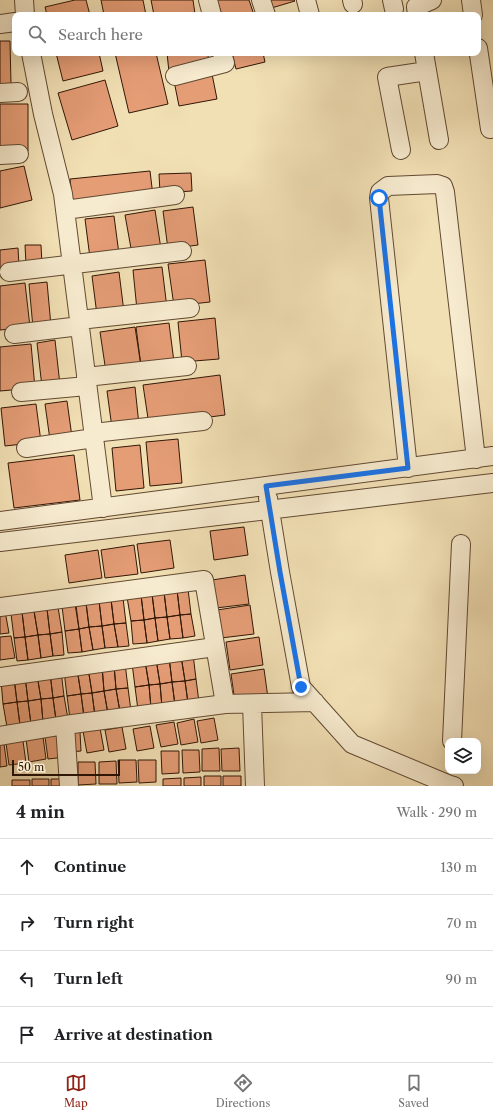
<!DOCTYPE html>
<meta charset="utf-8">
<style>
:root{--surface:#fff;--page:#f6f6f6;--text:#202124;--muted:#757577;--line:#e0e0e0;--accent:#8f2418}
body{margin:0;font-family:"Libre Caslon Text",serif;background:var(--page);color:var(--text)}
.controls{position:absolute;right:12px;bottom:12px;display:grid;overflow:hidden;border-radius:8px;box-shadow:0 4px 16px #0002}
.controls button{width:36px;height:36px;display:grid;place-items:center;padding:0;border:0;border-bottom:1px solid var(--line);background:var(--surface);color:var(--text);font:20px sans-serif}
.scale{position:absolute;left:12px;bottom:10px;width:108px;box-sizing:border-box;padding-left:4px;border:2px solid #311706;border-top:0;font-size:11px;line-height:14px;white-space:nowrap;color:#311706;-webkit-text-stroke:3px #f7ebcf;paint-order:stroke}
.stop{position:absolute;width:12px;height:12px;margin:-9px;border:3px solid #1a73e8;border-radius:50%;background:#fff}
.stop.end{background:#1a73e8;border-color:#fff;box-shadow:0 1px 4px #0008}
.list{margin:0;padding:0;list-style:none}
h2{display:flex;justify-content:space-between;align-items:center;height:52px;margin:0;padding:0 16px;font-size:17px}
h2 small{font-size:13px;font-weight:400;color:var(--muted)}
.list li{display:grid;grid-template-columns:26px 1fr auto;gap:12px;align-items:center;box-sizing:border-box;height:56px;padding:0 16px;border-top:1px solid var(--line)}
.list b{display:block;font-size:15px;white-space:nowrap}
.list em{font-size:13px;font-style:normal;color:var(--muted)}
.icon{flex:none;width:22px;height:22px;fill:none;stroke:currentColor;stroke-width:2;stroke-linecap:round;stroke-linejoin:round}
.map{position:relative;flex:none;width:493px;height:786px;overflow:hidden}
.search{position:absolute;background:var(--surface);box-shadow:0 4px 16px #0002;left:12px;right:12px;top:12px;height:44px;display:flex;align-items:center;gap:10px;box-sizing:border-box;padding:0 14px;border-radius:8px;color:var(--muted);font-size:15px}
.sheet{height:276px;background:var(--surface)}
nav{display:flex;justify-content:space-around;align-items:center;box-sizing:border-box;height:56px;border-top:1px solid var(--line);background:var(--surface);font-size:11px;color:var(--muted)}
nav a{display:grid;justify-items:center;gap:2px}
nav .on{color:var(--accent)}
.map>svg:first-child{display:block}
.building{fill:#e59d76;stroke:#311706}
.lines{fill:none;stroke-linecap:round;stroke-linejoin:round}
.minor-casing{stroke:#614932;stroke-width:20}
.minor{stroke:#f7ebcf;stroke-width:18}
.route{stroke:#1a73e8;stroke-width:5}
</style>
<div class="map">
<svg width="493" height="786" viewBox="0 0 493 786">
<rect width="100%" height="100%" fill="#f2e0b5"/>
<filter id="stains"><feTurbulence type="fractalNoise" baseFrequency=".005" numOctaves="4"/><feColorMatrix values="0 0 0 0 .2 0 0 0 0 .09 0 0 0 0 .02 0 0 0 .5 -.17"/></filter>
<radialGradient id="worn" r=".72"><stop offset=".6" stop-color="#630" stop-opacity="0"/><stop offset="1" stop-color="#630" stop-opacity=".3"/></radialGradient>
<path class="building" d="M75,0H86L90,15H47L45,7Z
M101,0H143L146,15H104Z
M151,0H193L195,14L189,15H154Z
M217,0H249L254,15H222Z
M265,0H294L295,1L268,9Z
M0,41H10L11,84L0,85Z
M56,53H99L103,71L63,81Z
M115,53H156L168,104L129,113Z
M167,53H207L210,62L169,72Z
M232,53H263L265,62L236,69Z
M212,74L217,99L179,106L174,81Z
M105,80L118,126L72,140L58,93Z
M0,104H28V151H0Z
M24,166L32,200L0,208V171Z
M150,171L153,196L73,205L70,179Z
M191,173L192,191L160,193L159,174Z
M193,207L198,245L168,249L163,211Z
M155,210L161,249L132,254L125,215Z
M114,216L119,254L90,258L85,219Z
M25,245H41L42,264H26Z
M18,248L19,266L0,268V250Z
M205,260L210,302L174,306L168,264Z
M162,267L167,308L137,310L133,270Z
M119,272L124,312L97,315L92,276Z
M47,282L51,326L33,328L29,284Z
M25,283L30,327L0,330V286Z
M215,318L219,359L182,362L178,322Z
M169,323L174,362L141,366L136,327Z
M135,327L141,366L106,372L100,332Z
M55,340L60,385L42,387L37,343Z
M31,344L35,388L0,391V347Z
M220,375L225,415L149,425L143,385Z
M135,387L139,425L112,428L107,391Z
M67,401L72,437L50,440L45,404Z
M36,404L41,442L5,446L1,408Z
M178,439L182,483L150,486L146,442Z
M140,445L144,488L116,491L112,448Z
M74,455L80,500L14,508L8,463Z
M244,527L248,555L214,560L210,531Z
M170,540L174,568L141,573L137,544Z
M134,545L138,574L105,578L101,550Z
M98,550L102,578L69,583L65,555Z
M245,575L249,604L216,608L212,580Z
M188,589L191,614L180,615L177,590Z
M177,590L180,615L167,617L164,592Z
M164,592L167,617L155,618L152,594Z
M152,594L155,618L144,620L141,595Z
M141,595L144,620L131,621L127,597Z
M123,598L126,623L114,624L111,600Z
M111,599L114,624L102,626L99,601Z
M99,601L102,626L89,627L86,603Z
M86,603L89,627L79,629L75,604Z
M76,605L79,629L65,631L62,606Z
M250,605L254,634L221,638L217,610Z
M58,607L62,632L50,634L47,609Z
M47,609L50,634L38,635L34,611Z
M5,611L9,633L0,634V612Z
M34,611L38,635L25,637L22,612Z
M22,612L25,637L14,638L11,614Z
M191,614L195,636L183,638L180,615Z
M180,615L183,638L170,639L167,617Z
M167,617L170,639L158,641L155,618Z
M155,618L158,641L147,643L144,620Z
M144,620L147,643L133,644L131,621Z
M126,623L129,646L118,647L114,624Z
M114,624L118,647L105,648L102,626Z
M102,626L105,648L93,650L89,627Z
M89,627L93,650L82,652L79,629Z
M79,629L82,652L68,653L65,631Z
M62,632L64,655L53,656L50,634Z
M50,634L53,656L41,658L38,635Z
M38,635L41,658L28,660L25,637Z
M11,636L15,658L0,660V637Z
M25,637L28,660L17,661L14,638Z
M259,637L263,665L230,670L226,642Z
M193,654L196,679L185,681L181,656Z
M181,656L185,681L172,682L169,657Z
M169,657L172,682L160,684L156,659Z
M156,659L160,684L149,685L145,661Z
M145,661L149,685L135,687L132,663Z
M125,663L128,688L116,689L114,665Z
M114,665L116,689L104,691L102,666Z
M102,666L104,691L92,693L88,668Z
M88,668L92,693L81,694L77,669Z
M77,669L81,694L67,696L64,671Z
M264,669L268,698L235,702L231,674Z
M61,671L64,696L53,698L50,673Z
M50,673L53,698L41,699L37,675Z
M37,675L41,699L28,701L25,676Z
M25,676L28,701L17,702L14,678Z
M14,678L17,702L3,704L1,680Z
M196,679L199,702L188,703L185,681Z
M185,681L188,703L175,705L172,682Z
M172,682L175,705L162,707L160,684Z
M160,684L162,707L151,708L149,685Z
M149,685L151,708L138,710L135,687Z
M128,688L131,711L120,712L116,689Z
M116,689L120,712L108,714L104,691Z
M104,691L108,714L95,716L92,693Z
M92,693L95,716L84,717L81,694Z
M81,694L84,717L70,719L67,696Z
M64,696L68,719L56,720L53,698Z
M53,698L56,720L43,722L41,699Z
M41,699L43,722L31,724L28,701Z
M28,701L31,724L20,725L17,702Z
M17,702L20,725L7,727L3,704Z
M214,718L218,740L201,743L197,721Z
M194,719L198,742L181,745L177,723Z
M174,722L178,744L161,747L156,725Z
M150,726L154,748L137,751L133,729Z
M122,727L126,749L109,752L105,730Z
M100,728L104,750L87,753L83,731Z
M80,732L81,751L69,752L68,733Z
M62,735L65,757L48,759L45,737Z
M43,737L46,759L29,762L26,739Z
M23,741L26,763L9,765L6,743Z
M0,744H4L7,766L0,767Z
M219,748L220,771H202V749Z
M239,748L240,771H222L221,749Z
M182,750H199L200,772L183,773Z
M161,751H179V773L162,774Z
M118,760H136L137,782L119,783Z
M138,760H156V782L139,783Z
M116,761L117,784H99V762Z
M78,762H95L96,784L78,785Z
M204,776H221V786H204Z
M223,776H241V786H223Z
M201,777V786H184V778Z
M181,778V786H163V779Z
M32,779H49V786H32Z
M51,779H68V786H51Z
M12,780H30V786H12Z"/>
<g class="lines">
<defs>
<path id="minor" d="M24,0L25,15
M208,0L212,15
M261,0L266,15
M306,0L310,15
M352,0L353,4
M392,0L394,9
M471,0L473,15
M417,15L416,7L432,0
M0,24L15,22
M478,48L490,129
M31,53L43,114L63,194L103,508
M424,53L439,140
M175,76L225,63L222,53
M0,93L18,92
M401,150L387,77L427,71
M0,155L19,154
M65,210L175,195
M9,272L182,251
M79,320L190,308
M14,334L80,326
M86,377L187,366
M21,392L87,386
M93,433L203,421
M26,448L94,438
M408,468L379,198L380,192L388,186L437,184L443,186L445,192L476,459
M268,498L280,572L301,687L352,744L450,785L454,786
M0,521L493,456
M0,542L493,483
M0,607L204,580L225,704L315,702
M0,677L215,647
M252,704L255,786
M65,725L69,786
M0,736L65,725L225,704
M452,741L461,544"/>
</defs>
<use href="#minor" class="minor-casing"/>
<use href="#minor" class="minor"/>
</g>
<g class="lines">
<path class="route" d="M301,687L280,572L266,486L408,468L379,198"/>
</g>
<rect width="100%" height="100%" filter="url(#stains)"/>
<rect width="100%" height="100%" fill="url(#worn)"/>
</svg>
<div class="controls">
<button><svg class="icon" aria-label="layers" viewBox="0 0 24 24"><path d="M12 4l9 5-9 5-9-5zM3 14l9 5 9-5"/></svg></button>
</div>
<div class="scale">50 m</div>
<div class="stop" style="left:379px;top:198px"></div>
<div class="stop end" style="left:301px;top:687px"></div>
<div class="search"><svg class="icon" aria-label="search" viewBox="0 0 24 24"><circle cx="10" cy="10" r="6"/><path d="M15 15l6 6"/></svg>Search here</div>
</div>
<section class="sheet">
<h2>4 min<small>Walk · 290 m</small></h2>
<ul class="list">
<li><svg class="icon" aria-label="ahead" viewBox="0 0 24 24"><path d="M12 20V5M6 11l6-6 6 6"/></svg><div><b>Continue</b></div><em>130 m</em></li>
<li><svg class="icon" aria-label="right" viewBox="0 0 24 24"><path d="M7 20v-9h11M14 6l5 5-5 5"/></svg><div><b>Turn right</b></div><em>70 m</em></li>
<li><svg class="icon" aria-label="left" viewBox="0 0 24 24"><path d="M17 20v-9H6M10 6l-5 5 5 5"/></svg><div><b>Turn left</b></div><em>90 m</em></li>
<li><svg class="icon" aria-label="arrive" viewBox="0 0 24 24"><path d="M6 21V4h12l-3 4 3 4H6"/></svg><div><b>Arrive at destination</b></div></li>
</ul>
</section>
<nav>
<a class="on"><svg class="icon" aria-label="map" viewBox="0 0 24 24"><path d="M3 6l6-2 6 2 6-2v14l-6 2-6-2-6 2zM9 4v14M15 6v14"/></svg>Map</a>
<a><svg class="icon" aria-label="directions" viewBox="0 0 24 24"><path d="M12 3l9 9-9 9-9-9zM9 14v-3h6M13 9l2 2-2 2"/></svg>Directions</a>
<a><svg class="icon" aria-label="saved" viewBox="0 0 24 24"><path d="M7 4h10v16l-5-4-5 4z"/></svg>Saved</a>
</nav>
